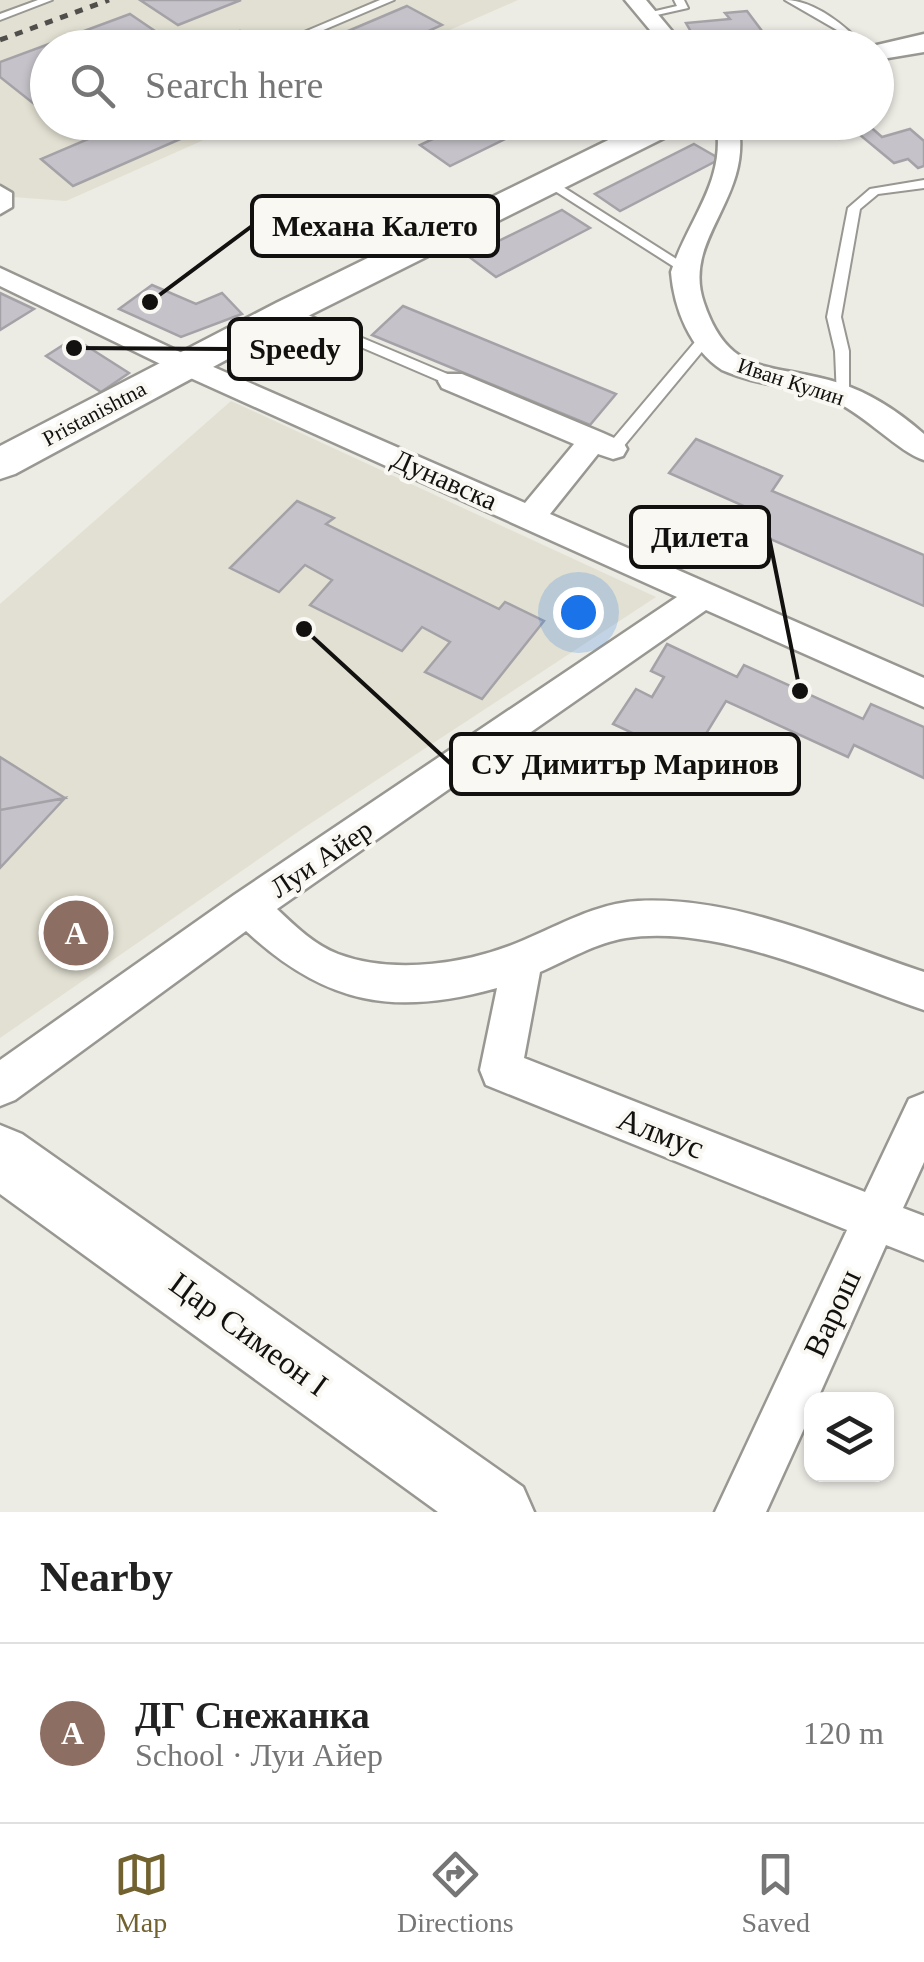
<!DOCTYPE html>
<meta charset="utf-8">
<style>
:root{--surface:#fff;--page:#f6f6f6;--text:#222;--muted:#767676;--line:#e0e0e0;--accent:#71622f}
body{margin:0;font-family:"Times New Roman",serif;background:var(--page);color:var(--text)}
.controls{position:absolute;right:30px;bottom:30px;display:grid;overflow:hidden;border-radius:20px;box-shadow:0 2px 8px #0004}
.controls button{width:90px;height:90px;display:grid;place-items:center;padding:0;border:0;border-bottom:2px solid var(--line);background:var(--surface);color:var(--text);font:50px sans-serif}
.you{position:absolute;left:578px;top:612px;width:35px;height:35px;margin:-25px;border:8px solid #fff;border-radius:50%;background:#1a73e8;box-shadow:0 0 0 15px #1a73e833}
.badge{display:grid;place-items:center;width:65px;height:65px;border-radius:50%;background:var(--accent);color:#fff;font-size:32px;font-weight:700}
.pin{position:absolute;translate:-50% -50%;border:5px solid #fff;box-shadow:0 2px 10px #0006}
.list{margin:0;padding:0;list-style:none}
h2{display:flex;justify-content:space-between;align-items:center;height:130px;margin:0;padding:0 40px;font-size:42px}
h2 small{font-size:32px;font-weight:400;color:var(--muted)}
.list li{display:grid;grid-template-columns:65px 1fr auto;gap:30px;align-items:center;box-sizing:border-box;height:180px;padding:0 40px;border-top:2px solid var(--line)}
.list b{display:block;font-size:38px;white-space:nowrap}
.list p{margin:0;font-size:32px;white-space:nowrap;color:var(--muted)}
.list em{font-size:32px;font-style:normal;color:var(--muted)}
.icon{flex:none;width:55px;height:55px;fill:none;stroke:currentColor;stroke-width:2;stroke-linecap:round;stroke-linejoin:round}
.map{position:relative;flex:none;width:924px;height:1512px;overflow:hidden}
.search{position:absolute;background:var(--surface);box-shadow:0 2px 8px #0004;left:30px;right:30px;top:30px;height:110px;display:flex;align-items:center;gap:25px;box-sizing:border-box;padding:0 35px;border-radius:55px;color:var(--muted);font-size:38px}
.sheet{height:310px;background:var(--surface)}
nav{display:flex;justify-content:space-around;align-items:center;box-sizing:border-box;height:140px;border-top:2px solid var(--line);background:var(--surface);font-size:28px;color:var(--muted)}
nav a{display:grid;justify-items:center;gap:5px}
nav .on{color:var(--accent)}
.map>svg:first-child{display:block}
.built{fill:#e2e0d2}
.building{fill:#c5c3c9;stroke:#a4a2a7;stroke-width:2.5}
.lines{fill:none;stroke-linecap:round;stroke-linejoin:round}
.lane-casing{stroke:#989791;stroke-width:4}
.street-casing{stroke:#989791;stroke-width:5}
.secondary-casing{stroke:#989791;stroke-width:5}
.lane{fill:#fff;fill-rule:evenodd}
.street{fill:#fff;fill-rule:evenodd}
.secondary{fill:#fff;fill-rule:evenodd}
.rail{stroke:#504f4c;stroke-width:5;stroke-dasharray:8 8;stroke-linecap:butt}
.labels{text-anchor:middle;stroke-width:8;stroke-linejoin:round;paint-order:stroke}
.far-street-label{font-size:22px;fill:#12110f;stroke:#f9f8f2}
.street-label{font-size:28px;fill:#12110f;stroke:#f9f8f2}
.near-street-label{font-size:32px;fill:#12110f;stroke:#f9f8f2}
.leader{fill:none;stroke:#12110f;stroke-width:4}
.callout-dot{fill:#12110f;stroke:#f9f8f2;stroke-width:4}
.callout{fill:#f9f8f2;stroke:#12110f;stroke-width:4}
.callout-label{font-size:30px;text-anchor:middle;font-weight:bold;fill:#12110f}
</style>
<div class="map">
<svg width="924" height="1512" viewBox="0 0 924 1512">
<rect width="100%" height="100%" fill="#ecebe4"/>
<path class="built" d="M0,0H518L411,47L48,48V122L242,123L66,201L0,196Z
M231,401L656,597L305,827L0,1038V604Z"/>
<path class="building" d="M140,0H241L178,25Z
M407,6L442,25L391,48H308Z
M747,11L768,39L698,44L686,23L730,19L725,13Z
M130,14L180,48H48V115L0,77V62Z
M240,31L264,48L197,47Z
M57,122H104L73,135Z
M128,122H219L73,186L41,159Z
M469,122H540L450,166L420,145Z
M820,122H865L882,137L910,129L924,141V166L918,168L908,159L894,163L859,134L839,139Z
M694,144L720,159L620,211L595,194Z
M562,210L590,228L496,277L468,256Z
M152,285L196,304L222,293L242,314L181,337L119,309Z
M0,293L34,309L0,330Z
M403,306L616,394L590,425L372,335Z
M74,338L129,373L101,392L46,356Z
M696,439L782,476L772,491L924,555V606L752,531L764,515L669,473Z
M297,501L334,518L326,524L499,609L505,602L544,621L482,699L425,672L450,642L422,627L402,651L310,605L332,580L305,565L279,592L230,568Z
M667,644L737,677L744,665L863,719L871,704L924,727V778L854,745L848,757L726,701L690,760L613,724L636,689L652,697L664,677L651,671Z
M0,757L65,798L0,810Z
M65,798L0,868V810Z"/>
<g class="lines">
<defs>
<path id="lane" d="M38,0H52L0,20V14Z
M380,0H394L281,48L271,46Z
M674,0H684L688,8L648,17L643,14L677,6Z
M785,0C815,0 847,27 866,48H855L837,30Z
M544,180H552L689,267L683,271L679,270L544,184Z
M924,180V188L878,194L860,209L841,317L849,351V394L842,399L837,397L835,351L827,317L848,208L870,189Z
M289,307L457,378L459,381L457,384H447L284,314L283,311Z
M705,335L710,336V342L618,453H608V445L700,336Z"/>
<path id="street" d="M625,0H646L686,48H665Z
M716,122H738C754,199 681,238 704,303C730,380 774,362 839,383C870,393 899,412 924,434V460C900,453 864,414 834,401C798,386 758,386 722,370C690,349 674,309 671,272C688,219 727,181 716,122Z
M0,186L12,193V207L0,214Z
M0,268L195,359L525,503L574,444L442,388L438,381L442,374H462L603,433L623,442L627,449L623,456L613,459L598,454L550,514L924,678V707L706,610L277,909C295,926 314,945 338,954C394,975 469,964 524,940C560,925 597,903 638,901C735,896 834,942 924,972V1010C836,980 719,924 626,938C595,943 568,960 540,972L524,1058L865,1192L909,1099L924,1093V1162L903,1208L924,1216V1260L886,1245L817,1400H812V1411L766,1512H715L847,1230L486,1085L480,1070L497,988C393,1017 325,1004 246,931L15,1100L0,1106V1060L234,895L677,597L175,371L0,286Z"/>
<path id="secondary" d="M924,34V52L876,60V48H864Z
M645,122H686L682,129L302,319L15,474L0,479V446L276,303Z
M0,1125L22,1134L523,1487L534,1512H438L0,1194Z"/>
</defs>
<use href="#lane" class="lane-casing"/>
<use href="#street" class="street-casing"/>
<use href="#secondary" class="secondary-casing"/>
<use href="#lane" class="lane"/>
<use href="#street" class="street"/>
<use href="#secondary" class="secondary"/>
<path class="rail" d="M0,40L109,0"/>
</g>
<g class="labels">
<g class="far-street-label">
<text transform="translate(791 381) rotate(18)" y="8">Иван Кулин</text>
<text transform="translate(94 413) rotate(-28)" y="8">Pristanishtna</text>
</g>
<g class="street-label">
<text transform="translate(445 479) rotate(24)" y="10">Дунавска</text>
<text transform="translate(321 858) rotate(-34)" y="10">Луи Айер</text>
</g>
<g class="near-street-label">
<text transform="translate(661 1133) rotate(21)" y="11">Алмус</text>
<text transform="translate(832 1313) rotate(-65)" y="11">Варош</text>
<text transform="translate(249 1334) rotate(36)" y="11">Цар Симеон I</text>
</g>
</g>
<path class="leader" d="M150 302L252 226M74 348L229 349M800 691L769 537M304 629L451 764"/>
<g class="callout-dot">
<circle cx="150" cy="302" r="10"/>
<circle cx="74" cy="348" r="10"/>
<circle cx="800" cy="691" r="10"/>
<circle cx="304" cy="629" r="10"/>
</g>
<g class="callout">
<rect x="252" y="196" width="246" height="60" rx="10"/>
<rect x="229" y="319" width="132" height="60" rx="10"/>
<rect x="631" y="507" width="138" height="60" rx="10"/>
<rect x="451" y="734" width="348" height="60" rx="10"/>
</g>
<g class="callout-label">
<text x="375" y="236">Механа Калето</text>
<text x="295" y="359">Speedy</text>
<text x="700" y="547">Дилета</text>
<text x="625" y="774">СУ Димитър Маринов</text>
</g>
</svg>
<div class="controls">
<button><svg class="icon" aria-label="layers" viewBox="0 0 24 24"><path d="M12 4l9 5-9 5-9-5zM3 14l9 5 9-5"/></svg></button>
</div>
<div class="you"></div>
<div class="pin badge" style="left:76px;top:933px;background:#8d6e63">A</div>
<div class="search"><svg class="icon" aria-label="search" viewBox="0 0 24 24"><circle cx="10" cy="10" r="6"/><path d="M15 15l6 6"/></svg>Search here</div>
</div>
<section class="sheet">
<h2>Nearby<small></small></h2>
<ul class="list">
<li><span class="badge" style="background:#8d6e63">A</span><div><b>ДГ Снежанка</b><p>School · Луи Айер</p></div><em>120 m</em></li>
</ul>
</section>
<nav>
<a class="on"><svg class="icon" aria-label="map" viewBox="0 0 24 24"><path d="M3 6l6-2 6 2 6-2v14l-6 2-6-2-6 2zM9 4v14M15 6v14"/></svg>Map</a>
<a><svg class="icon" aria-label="directions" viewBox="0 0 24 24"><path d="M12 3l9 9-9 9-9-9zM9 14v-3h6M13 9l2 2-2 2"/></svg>Directions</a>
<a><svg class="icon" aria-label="saved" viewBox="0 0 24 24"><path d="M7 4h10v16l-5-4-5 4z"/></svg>Saved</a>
</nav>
